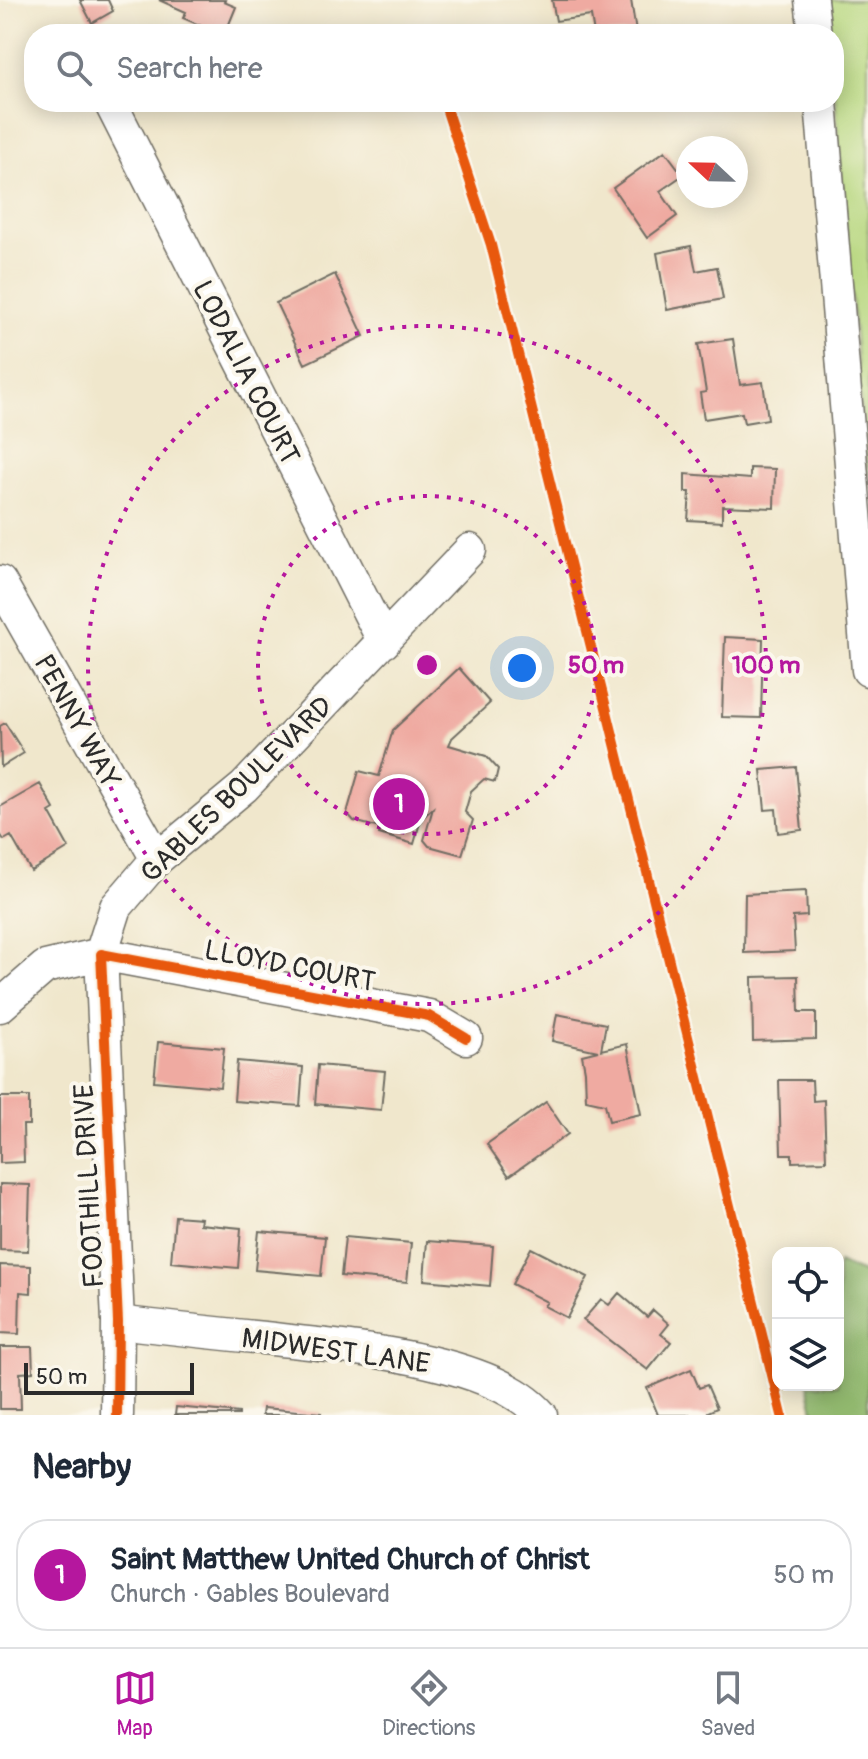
<!DOCTYPE html>
<meta charset="utf-8">
<style>
:root{--surface:#fff;--page:#f2f2f3;--text:#1f2937;--muted:#747a83;--line:#e0e1e3;--accent:#b5179e}
body{margin:0;font-family:Pangolin,sans-serif;background:var(--page);color:var(--text)}
.controls{position:absolute;right:24px;bottom:24px;display:grid;overflow:hidden;border-radius:16px;box-shadow:0 4px 20px #0003}
.controls button{width:72px;height:72px;display:grid;place-items:center;padding:0;border:0;border-bottom:2px solid var(--line);background:var(--surface);color:var(--text);font:40px sans-serif}
.compass{position:absolute;left:676px;top:136px;width:72px;height:72px;border-radius:50%;background:var(--surface);box-shadow:0 4px 20px #0003;rotate:292deg}
.scale{position:absolute;left:24px;bottom:20px;width:170px;box-sizing:border-box;padding-left:8px;border:4px solid #2b2b2b;border-top:0;font-size:22px;line-height:28px;white-space:nowrap;color:#2b2b2b;-webkit-text-stroke:6px #fbf7ec;paint-order:stroke}
.you{position:absolute;left:522px;top:668px;width:28px;height:28px;margin:-20px;border:6px solid #fff;border-radius:50%;background:#1a73e8;box-shadow:0 0 0 12px #1a73e833}
.badge{display:grid;place-items:center;width:52px;height:52px;border-radius:50%;background:var(--accent);color:#fff;font-size:26px;font-weight:700}
.pin{position:absolute;translate:-50% -50%;border:4px solid #fff;box-shadow:0 2px 8px #0006}
.list{margin:0;padding:0;list-style:none}
h2{display:flex;justify-content:space-between;align-items:center;height:104px;margin:0;padding:0 32px;font-size:34px}
h2 small{font-size:26px;font-weight:400;color:var(--muted)}
.list li{display:grid;grid-template-columns:52px 1fr auto;gap:24px;align-items:center;box-sizing:border-box;height:112px;margin:0 16px 16px;padding:0 16px;border:2px solid var(--line);border-radius:32px}
.list b{display:block;font-size:30px;white-space:nowrap}
.list p{margin:0;font-size:26px;white-space:nowrap;color:var(--muted)}
.list em{font-size:26px;font-style:normal;color:var(--muted)}
.icon{flex:none;width:44px;height:44px;fill:none;stroke:currentColor;stroke-width:2;stroke-linecap:round;stroke-linejoin:round}
.map{position:relative;flex:none;width:868px;height:1415px;overflow:hidden}
.search{position:absolute;background:var(--surface);box-shadow:0 4px 20px #0003;left:24px;right:24px;top:24px;height:88px;display:flex;align-items:center;gap:20px;box-sizing:border-box;padding:0 28px;border-radius:32px;color:var(--muted);font-size:30px}
.sheet{height:232px;background:var(--surface)}
nav{display:flex;justify-content:space-around;align-items:center;box-sizing:border-box;height:112px;border-top:2px solid var(--line);background:var(--surface);font-size:22px;color:var(--muted)}
nav a{display:grid;justify-items:center;gap:4px}
nav .on{color:var(--accent)}
.map>svg:first-child{display:block}
.green{fill:#b7d77f;stroke:#718155;stroke-width:2}
.forest{fill:#91b86e;stroke:#5e724c;stroke-width:2}
.building{fill:#efaaa1}
.lines{fill:none;stroke-linecap:round;stroke-linejoin:round}
.minor-casing{stroke:#706d63;stroke-width:35}
.minor{stroke:#fff;stroke-width:32}
.cycleway-casing{stroke:#fbf7ec;stroke-width:15}
.cycleway{stroke:#e8590c;stroke-width:10}
.ring{fill:none;stroke:#b5179e;stroke-width:4;stroke-dasharray:4 8}
.labels{text-anchor:middle;stroke-width:8;stroke-linejoin:round;paint-order:stroke}
.street-label{font-size:28px;fill:#2b2b2b;stroke:#fbf7ec}
.centre{fill:#b5179e;stroke:#fbf7ec;stroke-width:4}
.ring-label{font-size:24px;text-anchor:middle;font-weight:bold;fill:#b5179e;stroke:#fbf7ec;stroke-width:8;stroke-linejoin:round;paint-order:stroke}
</style>
<div class="map">
<svg width="868" height="1415" viewBox="0 0 868 1415">
<rect width="100%" height="100%" fill="#fbf7ec"/>
<filter id="ink" filterUnits="userSpaceOnUse"><feTurbulence type="fractalNoise" baseFrequency=".0125" numOctaves="2"/><feDisplacementMap in="SourceGraphic" scale="16" xChannelSelector="R" yChannelSelector="G"/><feConvolveMatrix kernelMatrix="1 2 1 2 8 2 1 2 1" color-interpolation-filters="sRGB"/></filter>
<filter id="wash" filterUnits="userSpaceOnUse"><feTurbulence type="fractalNoise" baseFrequency=".006" numOctaves="4" result="noise"/><feDisplacementMap in="SourceGraphic" scale="32" xChannelSelector="R" yChannelSelector="G"/><feGaussianBlur stdDeviation="1.8" result="paint"/><feColorMatrix in="noise" values="0 0 0 0 0 0 0 0 0 0 0 0 0 0 0 0 0 1.4 0 .05"/><feComposite in="paint" operator="in"/></filter>
<g filter="url(#wash)">
<rect width="100%" height="100%" fill="#f0e7cc"/>
<path class="green" d="M825,0H868V491L834,83V34H829Z"/>
<path class="forest" d="M838,1263L868,1275V1415H815L808,1385H838Z"/>
<g id="blocks">
<path class="building" d="M80,0H108L113,11L92,23Z
M159,0H225L224,2L236,7L225,34H220L183,18L186,12Z
M552,0H631L636,32L594,34L591,16L556,21Z
M665,151L683,175L660,191L677,216L647,238L613,188Z
M691,246L696,271L717,267L723,299L667,310L657,253Z
M335,274L364,336L305,364L276,303Z
M733,339L740,385L763,382L768,419L744,423L742,413L704,419L700,393L706,392L698,344Z
M750,468L775,469L774,508L722,506V522L688,520L690,492H685V474L750,479Z
M725,637L763,639L761,718L722,717Z
M459,668L490,703L452,738L449,745L486,756L498,769L495,782L484,779L471,791L465,812L473,820L462,855L429,846L424,840L433,808L421,819L414,844L379,834L380,828L354,821L347,813L359,771L379,776L393,730Z
M5,723L24,753L1,767L0,726Z
M796,767L802,830L778,833L776,809L765,810L761,770Z
M40,784L54,809L49,812L69,848L31,871L11,836L4,840L0,834V807Z
M806,891L807,916L793,917L795,951L744,953L745,894Z
M798,976L799,1012H816V1039L753,1041L752,977Z
M557,1014L606,1024L601,1050L627,1044L641,1114L609,1121L605,1104L586,1100L585,1071L582,1055L598,1051L552,1041Z
M158,1042L224,1048L220,1087L154,1081Z
M237,1061L303,1067L300,1106L234,1101Z
M318,1065L385,1071L381,1110L315,1104Z
M779,1080H812L813,1101L824,1100L826,1161L792,1162V1154H781Z
M0,1097H29V1125H23L24,1162L0,1163Z
M546,1102L568,1134L509,1176L487,1144Z
M0,1184L30,1185L28,1251L0,1250Z
M175,1216L201,1218L200,1224L241,1228L238,1268L171,1262Z
M259,1231L325,1237L321,1276L255,1270Z
M345,1237L411,1243L407,1282L341,1276Z
M427,1241L493,1246L490,1286L424,1280Z
M531,1248L588,1277L567,1318L544,1306L547,1302L512,1284Z
M0,1265L31,1266V1293L20,1292L19,1334L0,1333Z
M619,1293L647,1317L653,1310L669,1324L661,1334L671,1342L648,1370L583,1320L601,1299L609,1305Z
M0,1347H32L33,1372L20,1373L21,1409H0Z
M691,1369L699,1388L707,1385L717,1408L708,1412L709,1415H658L647,1388Z
M176,1407L239,1413V1415H175Z
M263,1408L321,1413V1415H262Z"/>
</g>
</g>
<g filter="url(#ink)">
<use href="#blocks" fill-opacity="0" stroke="#706d63" stroke-width="2"/>
<g class="lines">
<defs>
<path id="minor" d="M811,0L815,34
M110,102L384,642
M821,102L868,670
M0,582L157,859
M0,1006L45,967L101,954L116,907L157,859L244,787L470,550
M118,1322C167,1328 215,1333 264,1338C338,1347 491,1357 541,1415
M117,1415L118,1322L101,954L429,1016L466,1038"/>
</defs>
<use href="#minor" class="minor-casing"/>
<use href="#minor" class="minor"/>
<defs>
<path id="cycleway" d="M444,102L491,245L782,1415
M117,1415L118,1322L101,954L429,1016L466,1038"/>
</defs>
<use href="#cycleway" class="cycleway-casing"/>
<use href="#cycleway" class="cycleway"/>
</g>
</g>
<g class="ring">
<circle cx="427" cy="665" r="169"/>
<circle cx="427" cy="665" r="339"/>
</g>
<g class="labels">
<g class="street-label">
<text transform="translate(247 372) rotate(63)" y="10">LODALIA COURT</text>
<text transform="translate(78 721) rotate(61)" y="10">PENNY WAY</text>
<text transform="translate(236 789) rotate(-44)" y="10">GABLES BOULEVARD</text>
<text transform="translate(290 965) rotate(11)" y="10">LLOYD COURT</text>
<text transform="translate(88 1186) rotate(-93)" y="10">FOOTHILL DRIVE</text>
<text transform="translate(336 1350) rotate(8)" y="10">MIDWEST LANE</text>
</g>
</g>
<circle cx="427" cy="665" r="12" class="centre"/>
<g class="ring-label">
<text x="596" y="673">50 m</text>
<text x="766" y="673">100 m</text>
</g>
</svg>
<div class="controls">
<button><svg class="icon" aria-label="locate" viewBox="0 0 24 24"><circle cx="12" cy="12" r="6"/><path d="M12 2v4M12 18v4M2 12h4M18 12h4"/></svg></button>
<button><svg class="icon" aria-label="layers" viewBox="0 0 24 24"><path d="M12 4l9 5-9 5-9-5zM3 14l9 5 9-5"/></svg></button>
</div>
<svg class="compass" viewBox="-18 -18 36 36"><path d="M0-13l5 13h-10z" fill="#e53935"/><path d="M0 13l5-13h-10z" fill="#747a83"/></svg>
<div class="scale">50 m</div>
<div class="you"></div>
<div class="pin badge" style="left:399px;top:804px">1</div>
<div class="search"><svg class="icon" aria-label="search" viewBox="0 0 24 24"><circle cx="10" cy="10" r="6"/><path d="M15 15l6 6"/></svg>Search here</div>
</div>
<section class="sheet">
<h2>Nearby<small></small></h2>
<ul class="list">
<li><span class="badge">1</span><div><b>Saint Matthew United Church of Christ</b><p>Church · Gables Boulevard</p></div><em>50 m</em></li>
</ul>
</section>
<nav>
<a class="on"><svg class="icon" aria-label="map" viewBox="0 0 24 24"><path d="M3 6l6-2 6 2 6-2v14l-6 2-6-2-6 2zM9 4v14M15 6v14"/></svg>Map</a>
<a><svg class="icon" aria-label="directions" viewBox="0 0 24 24"><path d="M12 3l9 9-9 9-9-9zM9 14v-3h6M13 9l2 2-2 2"/></svg>Directions</a>
<a><svg class="icon" aria-label="saved" viewBox="0 0 24 24"><path d="M7 4h10v16l-5-4-5 4z"/></svg>Saved</a>
</nav>
